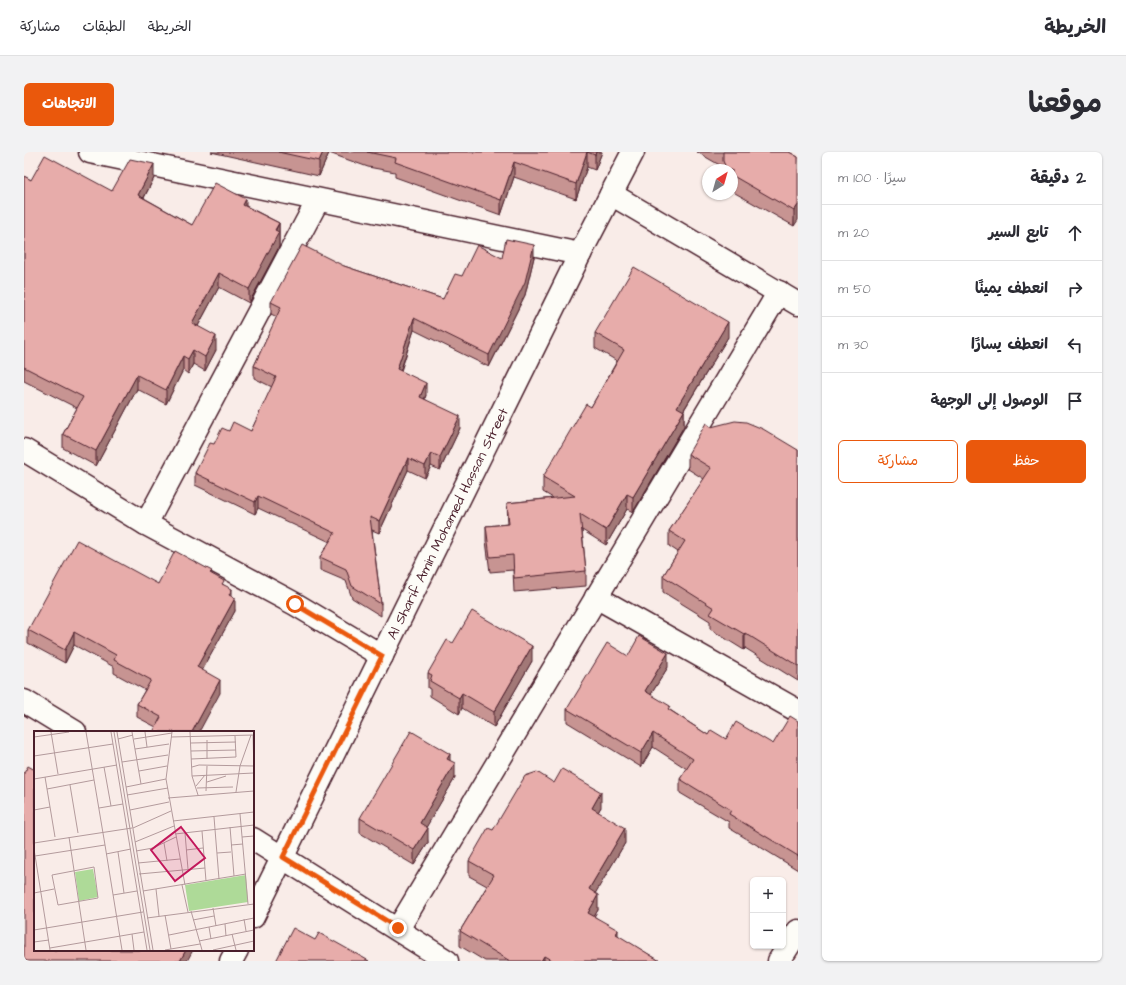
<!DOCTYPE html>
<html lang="ar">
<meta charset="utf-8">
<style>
:root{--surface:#fff;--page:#f2f2f3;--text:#2b2b33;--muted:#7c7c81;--line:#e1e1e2;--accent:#ea580c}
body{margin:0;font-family:"Architects Daughter","Playpen Sans Arabic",sans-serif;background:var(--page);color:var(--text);direction:rtl}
.controls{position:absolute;right:12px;bottom:12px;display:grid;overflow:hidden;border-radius:6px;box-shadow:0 1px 3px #0004}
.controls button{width:36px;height:36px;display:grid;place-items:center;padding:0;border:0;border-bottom:1px solid var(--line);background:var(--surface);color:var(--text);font:20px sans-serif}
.compass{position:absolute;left:678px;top:12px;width:36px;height:36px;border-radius:50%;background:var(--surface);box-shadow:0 1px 3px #0004;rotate:37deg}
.stop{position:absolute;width:12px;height:12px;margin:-9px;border:3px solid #ea580c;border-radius:50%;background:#fff}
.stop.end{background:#ea580c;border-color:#fff;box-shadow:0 1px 4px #0008}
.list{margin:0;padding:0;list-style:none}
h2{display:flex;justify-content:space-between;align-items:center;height:52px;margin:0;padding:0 16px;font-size:17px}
h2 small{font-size:13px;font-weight:400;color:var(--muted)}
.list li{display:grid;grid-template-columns:26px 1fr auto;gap:12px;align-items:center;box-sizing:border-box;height:56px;padding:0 16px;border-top:1px solid var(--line)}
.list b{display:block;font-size:15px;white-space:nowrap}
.list em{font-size:13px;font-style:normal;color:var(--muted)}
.actions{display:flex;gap:8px;padding:12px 16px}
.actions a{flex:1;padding:9px 0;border:1px solid var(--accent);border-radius:6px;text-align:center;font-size:14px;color:var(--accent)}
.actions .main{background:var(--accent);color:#fff}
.icon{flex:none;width:22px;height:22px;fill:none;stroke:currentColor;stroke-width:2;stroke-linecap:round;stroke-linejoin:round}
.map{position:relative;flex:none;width:774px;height:809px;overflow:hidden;direction:ltr;border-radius:6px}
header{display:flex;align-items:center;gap:24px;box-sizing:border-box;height:56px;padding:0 20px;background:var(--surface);border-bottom:1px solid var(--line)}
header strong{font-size:19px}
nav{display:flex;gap:22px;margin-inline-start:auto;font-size:14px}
.intro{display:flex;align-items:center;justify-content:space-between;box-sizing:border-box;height:96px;padding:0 24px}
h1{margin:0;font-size:28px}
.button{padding:10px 18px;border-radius:6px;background:var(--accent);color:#fff;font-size:14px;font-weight:700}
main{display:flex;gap:24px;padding:0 24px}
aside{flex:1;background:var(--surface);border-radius:6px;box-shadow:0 1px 3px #0004}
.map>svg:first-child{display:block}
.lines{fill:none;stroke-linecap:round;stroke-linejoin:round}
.minor-casing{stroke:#4a1f2b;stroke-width:25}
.minor{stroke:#fdfcf7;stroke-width:22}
.wall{fill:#c79492;stroke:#4a1f2b}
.shaded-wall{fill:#a27877;stroke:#4a1f2b}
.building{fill:#e7acaa;stroke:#4a1f2b}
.route{stroke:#ea580c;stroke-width:5}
.labels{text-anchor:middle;stroke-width:3;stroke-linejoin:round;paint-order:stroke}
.street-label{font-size:14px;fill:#4a1f2b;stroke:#fdfcf7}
.inset-road{fill:none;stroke:#b39a9c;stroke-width:1}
.view{fill:#c2185b;fill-opacity:0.15;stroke:#c2185b;stroke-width:2}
.inset-edge{fill:none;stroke:#4a1f2b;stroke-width:2}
</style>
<header>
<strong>الخريطة</strong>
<nav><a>الخريطة</a><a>الطبقات</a><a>مشاركة</a></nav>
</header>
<div class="intro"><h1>موقعنا</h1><a class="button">الاتجاهات</a></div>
<main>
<aside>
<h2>2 دقيقة<small>سيرًا · 100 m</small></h2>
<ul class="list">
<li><svg class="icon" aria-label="ahead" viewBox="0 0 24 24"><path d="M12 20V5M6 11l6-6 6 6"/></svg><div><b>تابع السير</b></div><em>20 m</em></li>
<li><svg class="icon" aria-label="right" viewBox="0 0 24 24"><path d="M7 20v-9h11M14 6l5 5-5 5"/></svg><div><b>انعطف يمينًا</b></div><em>50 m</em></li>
<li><svg class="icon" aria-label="left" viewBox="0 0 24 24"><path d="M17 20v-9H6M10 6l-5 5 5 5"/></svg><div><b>انعطف يسارًا</b></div><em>30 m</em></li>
<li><svg class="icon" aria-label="arrive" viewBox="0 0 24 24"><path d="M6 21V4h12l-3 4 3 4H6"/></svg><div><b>الوصول إلى الوجهة</b></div></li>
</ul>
<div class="actions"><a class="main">حفظ</a><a>مشاركة</a></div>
</aside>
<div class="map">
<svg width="774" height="809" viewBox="0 0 774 809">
<rect width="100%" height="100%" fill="#f9ece8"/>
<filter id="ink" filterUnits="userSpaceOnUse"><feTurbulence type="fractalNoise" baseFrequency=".025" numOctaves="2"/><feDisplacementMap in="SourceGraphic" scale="8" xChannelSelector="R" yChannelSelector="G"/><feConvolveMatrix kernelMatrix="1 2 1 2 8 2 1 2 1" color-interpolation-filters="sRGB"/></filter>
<g filter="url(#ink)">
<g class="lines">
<defs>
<g id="minor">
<path d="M66,0L556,102"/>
<path d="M587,42L774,152"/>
<path d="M0,298L122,372L271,452L358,504"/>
<path d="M122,372L294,48"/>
<path d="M572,445L774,559"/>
<path d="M0,549L51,580"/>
<path d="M229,687L423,809"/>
<path id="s1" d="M229,765L556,102L609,0"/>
<path d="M374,777L755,140"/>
<path d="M207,809L213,798"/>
<path d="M755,809L774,779"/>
</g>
</defs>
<use href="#minor" class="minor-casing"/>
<use href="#minor" class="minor"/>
</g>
<path class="wall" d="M187,0H578L571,18L563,15L552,47L490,25L477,63L371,25V20L344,15L305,1L295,24Z
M673,0H765L774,5L770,74L711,41L708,38V18H699V15Z
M0,24L7,28L88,39L130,26L120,46L168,73L222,54L255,71V95L225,151L195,135L174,174L192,198L181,219L169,212L164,222L159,218L142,252L113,237L72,314L39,296V282L53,256L0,229Z
M510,105L501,143L465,215L390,178L377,219L402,243L401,247L436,276L416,318L407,314L401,326L384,318L355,381L348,378L357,452V464L328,446L322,429L296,418V405L306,390L234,356L231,362L171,333V321L190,292L205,279H227L248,235L230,226V214L253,165L247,162V150L320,114L419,147L438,124L478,106Z
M571,181L704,185L660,258V274L609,360L603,357L582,393L558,378L562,419V434L490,440L489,418L466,420L462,389V374L484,372L483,351L529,346L519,340V325L567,255L593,209L571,196Z
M687,275L774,298V529L721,496L720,498L691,480L686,477V469L639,440V424L654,400L645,394V379L680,327L664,317V302Z
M188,422L200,433L208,444L211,459L178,518L196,541L132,575L113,565V552L121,538L90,521V515L50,493L41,511L4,491V478L134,432Z
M429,491L508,509L470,575L438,556L435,562L406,544V537L404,536V521Z
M604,504L644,515L627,542L646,558L684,583L702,587L749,592L774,569V718L705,676V670L656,641V627L663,617L629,595L617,615L543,570V557Z
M426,608L431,626L402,675L404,691L390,713L336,681V666Z
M530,631L577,655L574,660L601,691L571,741L574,758L570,764L594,784L636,809H461L436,794V779L463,734L445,724V709L469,678Z"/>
<path class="shaded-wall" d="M299,0H305V1L295,24V9Z
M563,0V15L552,47V32Z
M572,0H578L571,18V3Z
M490,10V25L477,63V48Z
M130,12V26L114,57V43Z
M222,47V61L219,53Z
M774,53V68L770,74V59Z
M255,71V95L225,151V137Z
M510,93V105L501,143L465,215V203Z
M195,121V135L168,185V171Z
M390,166V178L373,229V217Z
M704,170V185L653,269V255Z
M192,184V198L181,219V205Z
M169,198V212L164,222V207Z
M159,204V218L142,252V238Z
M113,223V237L72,314V299Z
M402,231V243L396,257V245Z
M660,259V274L609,360V345Z
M436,264V276L416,318V305Z
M407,301V314L401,326V314Z
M384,306V318L355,381V369Z
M603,342V357L582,393V378Z
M234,344V356L231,362V350Z
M208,437V450L205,443Z
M211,446V459L173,528V515Z
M50,480V493L41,511V498Z
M721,481V496L720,498V482Z
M508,494V509L470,575V560Z
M644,501V515L621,552V539Z
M196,528V541L175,580H168Z
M438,541V556L435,562V546Z
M629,581V595L617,615V601Z
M426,602V617L423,607Z
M431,611V626L396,686V671Z
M577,640V655L568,671V656Z
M404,676V691L390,713V698Z
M601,676V691L565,752V737Z
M574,743V758L564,775V761Z
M594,778V793L592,782Z
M162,798H169L163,809H156Z
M520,804V809H517Z"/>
<path class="building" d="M254,0H299L295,9Z
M343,0H572L571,3L563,0L552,32L490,10L477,48L371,10L372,6Z
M699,0H765L774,5V53L770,59L711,25L708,22V18H703L699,9Z
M21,3L88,39L106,7L130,12L114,43L168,73L191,31L222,47L219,53L255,71L251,78L255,80L225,137L195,121L168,171L192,184L181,205L169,198L164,207L159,204L142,238L113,223L72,299L39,282L59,245L0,215V24L7,28Z
M482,87L510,93L501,130L465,203L390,166L373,217L402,231L396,245L436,264L416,305L407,301L401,314L384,306L355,369L346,365L357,452L328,434L322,417L296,405L311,381L234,344L231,350L171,321L186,291L190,292L198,276L205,279L209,270L227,279L252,225L230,214L257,155L247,150L278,93L320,114L419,147L431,122L438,124L453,93L478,106Z
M610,115L704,170L653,255L660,259L609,345L603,342L582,378L556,362L562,419L490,426L489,403L466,405L462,374L485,372L483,351L551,344L519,325L562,252L567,255L600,198L571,181Z
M711,269L722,270L739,277L774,298V514L721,481L720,482L691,465L686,462L690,456L639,424L661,389L645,379L687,316L664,302L682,271L687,275Z
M53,388L134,432L151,399L188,419L186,421L200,429L198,432L208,437L205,443L211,446L173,515L196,528L168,580H129L137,565L113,552L127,528L90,508L92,503L50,480L41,498L4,478Z
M448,459L508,494L470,560L438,541L435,546L406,529L408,523L404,521L423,488L429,491Z
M615,484L644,501L621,539L646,554L644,557L684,583L687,578L702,587L712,570L749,592L766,564L774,569V704L705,662L707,658L656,627L669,607L629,581L617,601L543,557L583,491L604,504Z
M387,579L426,602L423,607L431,611L396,671L404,676L390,698L336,666Z
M4,614L11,618V798H162L156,809H3L0,807V621Z
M538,617L577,640L568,656L601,676L565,737L574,743L564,761L594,778L592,782L636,809H529L520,804L517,809H486L436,779L470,723L445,709L464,676L469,678L501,624L513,620L530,631Z
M269,776L291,788L295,781L345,809H252Z"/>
</g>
<g class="lines" filter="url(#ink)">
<path class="route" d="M271,452L358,504L259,705L374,776"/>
</g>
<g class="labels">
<g class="street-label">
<text dy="5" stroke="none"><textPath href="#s1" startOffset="439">Al Sharif Amin Mohamed Hassan Street</textPath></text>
</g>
</g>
<g transform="translate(10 579)">
<rect width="220" height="220" fill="#f9ece8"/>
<path d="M59,138L64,166L45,170L41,141ZM212,144L214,171L155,180L151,154Z" fill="#aeda98"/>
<path class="inset-road" d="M17,1L24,43M52,1L71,114M77,1L113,219M80,1L116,219M83,1L119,219M98,1L107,53M111,1L113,16M138,1L132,48L151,154M156,1L158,45L164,64M219,4L220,41M0,6L35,1M137,6L220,4M84,8L99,4M100,8L138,2M173,9V28M157,12L202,11M101,18L135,13M157,20L202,19M0,25L79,13M157,28L202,26L201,5M88,31L134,24M70,36L77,75M158,36L165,34L220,35M105,40L133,35M158,45L220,42M11,46L21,106M0,48L83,34M173,51L192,45M36,54L44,102M162,55L171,44M92,56L132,48M163,57L199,56M13,58L60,49M172,60L173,35M202,61L206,35L217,4M93,64L134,57M134,67L220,60M65,77L89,73M0,79L16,76M96,79L135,71M206,83L214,173M180,86L185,148M139,90L220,81M196,96L200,145M99,97L137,80M168,100L172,150M151,102L154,138M141,103L220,94M35,106L52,219M208,106L220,105M101,111L140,95M0,112L98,97M130,112L133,130M197,114L209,113M0,118L16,219M152,119L169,117M102,120L119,117L142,106M84,121L90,162M183,122L197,121M72,123L97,118M1,125L71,114L88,219M104,132L146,128M60,136L64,167L24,174L18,144ZM105,143L171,137M148,154L154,181M122,158L125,185M109,160L212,143M0,162L20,158M79,164L103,160M179,177L182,195M157,180L168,219M131,184L137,218M113,187L220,173M210,188L212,200M159,189L180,185M191,193L192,205M175,196L177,208M0,199L109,181M98,203L100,219M198,203L202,219M135,204L220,187M165,210L220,199M0,211L15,209M16,217L110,201M131,219L166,213M179,219L220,210"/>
<path class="view" d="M147,96L171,127L141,150L117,119Z"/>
<rect width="220" height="220" class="inset-edge"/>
</g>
</svg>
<div class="controls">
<button>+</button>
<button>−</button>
</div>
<svg class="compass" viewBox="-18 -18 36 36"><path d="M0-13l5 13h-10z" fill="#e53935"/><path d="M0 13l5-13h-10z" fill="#7c7c81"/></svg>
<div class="stop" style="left:271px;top:452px"></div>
<div class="stop end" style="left:374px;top:776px"></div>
</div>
</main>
